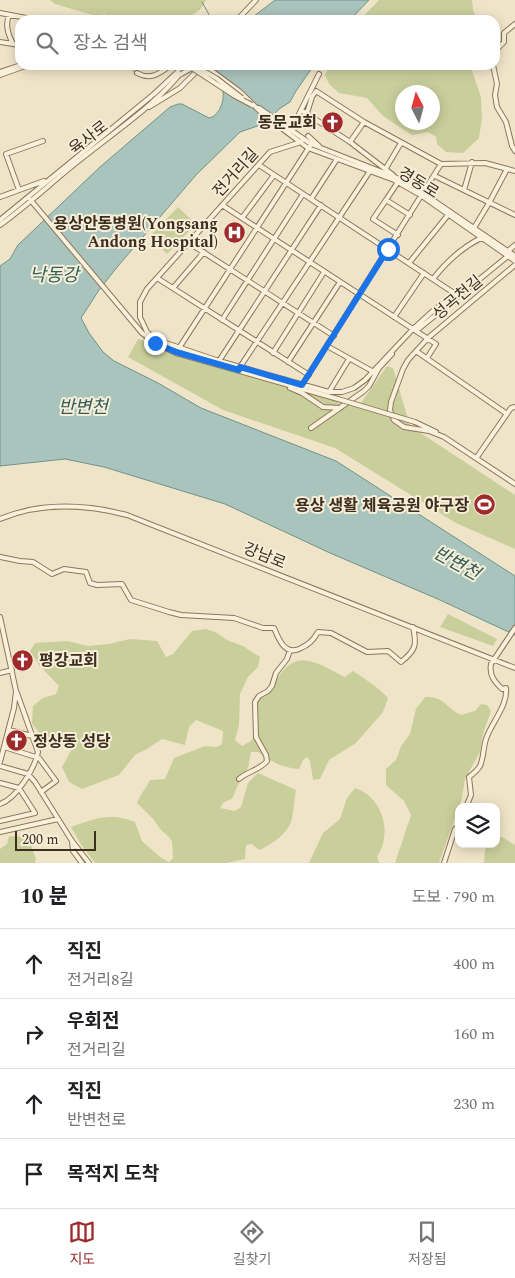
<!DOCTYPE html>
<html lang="ko">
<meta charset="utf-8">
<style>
:root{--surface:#fff;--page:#f6f6f6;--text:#202124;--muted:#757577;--line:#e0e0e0;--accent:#9e2a2b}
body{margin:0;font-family:Spectral,"Noto Sans KR",serif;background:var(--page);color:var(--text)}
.controls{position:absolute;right:15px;bottom:15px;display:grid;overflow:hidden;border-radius:10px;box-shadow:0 2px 12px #0003}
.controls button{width:45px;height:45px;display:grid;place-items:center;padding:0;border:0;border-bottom:1px solid var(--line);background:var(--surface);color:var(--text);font:25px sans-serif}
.compass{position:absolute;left:395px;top:85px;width:45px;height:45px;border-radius:50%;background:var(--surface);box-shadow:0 2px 12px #0003;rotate:354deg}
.scale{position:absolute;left:15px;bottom:12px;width:81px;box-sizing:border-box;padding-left:5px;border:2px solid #3d2e20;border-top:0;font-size:14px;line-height:18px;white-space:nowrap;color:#3d2e20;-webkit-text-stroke:4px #f7eed8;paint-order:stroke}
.stop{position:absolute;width:15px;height:15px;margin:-11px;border:4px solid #1a73e8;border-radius:50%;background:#fff}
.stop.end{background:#1a73e8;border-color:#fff;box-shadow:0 1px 5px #0008}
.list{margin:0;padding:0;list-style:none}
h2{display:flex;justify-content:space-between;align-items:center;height:65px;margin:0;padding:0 20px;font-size:21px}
h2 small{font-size:16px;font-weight:400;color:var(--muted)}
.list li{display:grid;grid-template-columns:32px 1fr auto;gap:15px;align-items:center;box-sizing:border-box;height:70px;padding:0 20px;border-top:1px solid var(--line)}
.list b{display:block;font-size:19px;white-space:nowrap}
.list p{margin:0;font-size:16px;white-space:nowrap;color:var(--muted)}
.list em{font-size:16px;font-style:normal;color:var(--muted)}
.icon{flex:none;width:28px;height:28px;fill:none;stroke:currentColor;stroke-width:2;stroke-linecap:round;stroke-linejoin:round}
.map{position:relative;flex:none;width:515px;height:863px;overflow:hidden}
.search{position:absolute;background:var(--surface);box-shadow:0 2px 12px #0003;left:15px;right:15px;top:15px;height:55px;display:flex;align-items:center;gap:12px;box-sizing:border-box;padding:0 18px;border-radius:15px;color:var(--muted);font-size:19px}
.sheet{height:345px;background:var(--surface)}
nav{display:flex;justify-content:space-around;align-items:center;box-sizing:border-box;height:70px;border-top:1px solid var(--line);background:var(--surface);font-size:14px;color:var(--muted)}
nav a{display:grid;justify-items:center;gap:2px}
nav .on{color:var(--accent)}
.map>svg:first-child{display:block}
.green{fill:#c9cf9b;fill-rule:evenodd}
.water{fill:#a9c4bc;stroke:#6f938a}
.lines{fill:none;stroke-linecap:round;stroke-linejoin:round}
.stream{stroke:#6f938a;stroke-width:1}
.minor-tunnel{stroke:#ccc0a6;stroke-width:4;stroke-dasharray:4 2;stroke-linecap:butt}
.minor-casing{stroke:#8d765c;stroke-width:6}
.minor{stroke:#faf1dc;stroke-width:4}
.minor-bridge-casing{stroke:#8d765c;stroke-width:6;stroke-linecap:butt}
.minor-bridge{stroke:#faf1dc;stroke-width:4}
.route{stroke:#1a73e8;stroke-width:6}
.labels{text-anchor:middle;stroke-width:4;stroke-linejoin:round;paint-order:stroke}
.poi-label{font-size:16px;font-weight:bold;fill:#3d2e20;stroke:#f7eed8;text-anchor:end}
.street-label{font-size:16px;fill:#3d2e20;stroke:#f7eed8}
.water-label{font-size:18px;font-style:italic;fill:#2f5d5a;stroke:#f7eed8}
</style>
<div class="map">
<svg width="515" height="863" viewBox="0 0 515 863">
<rect width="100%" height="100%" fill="#f0e4c8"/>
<path class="green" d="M50,0H206C200,16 178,23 162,20C157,19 152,16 147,16C130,18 121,25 105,14L96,16L55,4Z
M379,0H472L473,10L477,20H360Z
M330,65H470L481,97L482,118L479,138L463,153L446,152L437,144L436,137L428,132L412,135L383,116L367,98L339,93L329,84L325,75ZM402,92H432V122H402Z
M178,207L196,224L167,254L149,237Z
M138,339L361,403L387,366L393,368L410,426L515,495V549L456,523L335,448L223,410L128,357Z
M448,614L497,639L493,646L440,627Z
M206,629L215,632L227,640L243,646L260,657L258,667L248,677L240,694L239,725L235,740L242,746L251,741L256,732L258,698C273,692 270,689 279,676C299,646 321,666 345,677L353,671C365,679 378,687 388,698L383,712L356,743L329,760L320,779L313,780L310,761L307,757L303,760L299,769C283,768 271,762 258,752H251L248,768L241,778L232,799L224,802L220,808L235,811L241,807L248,783L258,773L296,790C294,800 294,812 291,822C286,835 271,845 259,850L252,844L246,845L245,859L227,863H95L80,843L71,827C94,819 111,812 135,822L142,841L160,857L169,862L173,858L172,841L169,837L161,830L153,819L137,803C140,794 146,789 150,780L165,779L174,758L205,746L217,747L222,744L223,731L196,720L189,727L185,745L162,739L147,749L135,755L119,775L82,789L69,782L62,767L72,749L67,745L54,751L32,724L33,706L43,698L56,694L59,686L39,665L30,651L35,643L67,641L88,646L108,644L130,639L157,641L166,657L173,654L192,631Z
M425,697C446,697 444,707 461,715L475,711L481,704L487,705L491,711L483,734L480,752L465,779L462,798L439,863H395L411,815L404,801L386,785V769L396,760L401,746L410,734L416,709Z
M355,788C383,797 393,833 377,857L379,863H309L323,833L340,819L347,798Z
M9,836L28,837L36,859L35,863H0V849L7,844Z
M496,837H502L515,845V863H484L485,850L488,844H496Z"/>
<path class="water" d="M275,0H369L350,20H249Z
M218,65H314L296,91L290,102L279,109L266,123L240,132L196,175L118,266L99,290L81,318L89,333L103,352L114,361L158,383L201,408L336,461L515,576V635L440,600L330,553L225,504L104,467L65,459L0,466V266L10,259L18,245L100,167L170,107L178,104H182L209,118C220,116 226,98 222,88C220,84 215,80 211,77V73Z"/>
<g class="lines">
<path class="stream" d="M202,2L212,20"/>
<path class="minor-tunnel" d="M129,65L137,73"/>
<defs>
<path id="minor" d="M0,13L37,20
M9,15C5,25 8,34 13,44
M237,20L256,0
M0,42L20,45
M495,53L496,50L504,42V33L515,24
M204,65L239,91L264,115L308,148L394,180L422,196L515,261
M493,65L497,84L495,95L497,107L506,122L512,146L515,151
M0,72L21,65
M137,73C151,81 160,73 171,65
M0,75L28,65
M149,107L180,88L199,69
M259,108L311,144L395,177L424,194L515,256
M301,110L350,142L393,175
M307,113L312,97L316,91L364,122L441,164L485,163L515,171
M295,128V122L319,74
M308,136L319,146
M303,139L301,142L270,152L147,289L140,302V317L147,332L157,340L219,361L329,392H342L354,388L365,380L413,329L435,309L457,295
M350,142L364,122
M259,165L457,295
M386,168L401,143
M435,176L515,215
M19,190L6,154L43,141
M464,190L472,162
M0,197L44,181
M28,197L142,333L155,343L176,353L338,399
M311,199L337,159
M386,200L398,182
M222,205L436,344L427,358
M242,218L274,175
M0,220L154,94L185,65
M0,225C28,205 54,180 81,159C117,130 159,103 187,65
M474,228L489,203L507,169
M398,235L373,219L386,200L410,215
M189,243L334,336
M508,251L515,245
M409,263L448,215
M157,278L309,375
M433,279C447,261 461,248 481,238
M173,288L204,252
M394,317L424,273
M222,320L303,194
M416,331L508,256
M327,346L372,371
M179,348L310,146
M416,351L507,414
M273,353L324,272
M219,361L321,205
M288,362L340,282
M240,367L370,171
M302,385L441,164
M290,388L302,393L323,407L340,408
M329,392L349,359
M415,422L436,432
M311,428L364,391L369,386L379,368L392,354
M444,437L429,431L404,427L394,420L390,410L391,402L403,369L408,360L428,338L515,265
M444,437L515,484
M477,457L511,408L515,407
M0,519C41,502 84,504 127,515L515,668
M0,557L20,561L33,562L52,574L64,569L86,572L90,583L97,585L122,584L131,600L169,612L181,615L234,618L263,628H274C279,640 285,655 299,649C308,645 313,641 318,632L331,633L367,652L388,651L401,662C416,650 417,645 413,627
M0,617L16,691L14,708L0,762
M0,673L12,670
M9,730L32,736
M4,747L39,758L56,781L41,792
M0,766L28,774L35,782L72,841L89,863
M239,779C248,771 260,770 267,761L266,755L256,737L255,702L259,696L268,691L272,686L276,673L287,659L290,650
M0,783L19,788L35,813L0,821
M0,804C16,799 35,768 38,752L17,693
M466,807L471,795L469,777C473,774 477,771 480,766C484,757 483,748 486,739C491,723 508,706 506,688L502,689C494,681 489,675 491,664L515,628
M0,832L58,819
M72,841L73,851L82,863
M444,863L455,829L459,826"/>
</defs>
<use href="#minor" class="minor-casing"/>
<use href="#minor" class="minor"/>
<defs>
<path id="minor-bridge" d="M193,65L216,78L242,98
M181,74L192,68L235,96L252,105
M338,399L415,422"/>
</defs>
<use href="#minor-bridge" class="minor-bridge-casing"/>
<use href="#minor-bridge" class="minor-bridge"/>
</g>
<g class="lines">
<path class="route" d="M155,343L176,352L239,370L240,367L302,385L388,249"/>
</g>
<defs>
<symbol id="church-disc" viewBox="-11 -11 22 22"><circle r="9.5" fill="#9e2a2b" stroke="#f7eed8"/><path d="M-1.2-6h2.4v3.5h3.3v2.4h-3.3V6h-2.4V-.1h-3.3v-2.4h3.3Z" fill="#fff"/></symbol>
<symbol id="hospital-disc" viewBox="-11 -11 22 22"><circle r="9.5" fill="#9e2a2b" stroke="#f7eed8"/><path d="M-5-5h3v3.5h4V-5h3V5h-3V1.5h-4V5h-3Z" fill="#fff"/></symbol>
<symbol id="stadium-disc" viewBox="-11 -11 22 22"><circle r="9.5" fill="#9e2a2b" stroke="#f7eed8"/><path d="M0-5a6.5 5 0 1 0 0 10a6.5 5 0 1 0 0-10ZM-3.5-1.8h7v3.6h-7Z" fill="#fff"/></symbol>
</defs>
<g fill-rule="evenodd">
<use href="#church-disc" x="320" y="110" width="25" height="25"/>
<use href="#hospital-disc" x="222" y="220" width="25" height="25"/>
<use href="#stadium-disc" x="472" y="492" width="25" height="25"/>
<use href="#church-disc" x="10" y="648" width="25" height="25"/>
<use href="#church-disc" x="4" y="728" width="25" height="25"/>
</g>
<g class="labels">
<g class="poi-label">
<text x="317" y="128">동문교회</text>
<text x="218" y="229">용상안동병원(Yongsang<tspan x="218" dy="18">Andong Hospital)</tspan></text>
<text x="469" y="511">용상 생활 체육공원 야구장</text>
<text x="39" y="666" text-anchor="start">평강교회</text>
<text x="33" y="747" text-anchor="start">정상동 성당</text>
</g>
<g class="street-label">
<text transform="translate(88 137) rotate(-38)" y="6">육사로</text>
<text transform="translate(235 172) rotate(-48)" y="6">전거리길</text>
<text transform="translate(419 182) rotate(31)" y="6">경동로</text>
<text transform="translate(457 297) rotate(-40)" y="6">성곡천길</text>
<text transform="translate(265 555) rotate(22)" y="6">강남로</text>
</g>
<g class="water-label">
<text x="54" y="281">낙동강</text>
<text x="83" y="413">반변천</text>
<text transform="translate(457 563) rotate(29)" y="6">반변천</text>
</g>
</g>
</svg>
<div class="controls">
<button><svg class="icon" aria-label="layers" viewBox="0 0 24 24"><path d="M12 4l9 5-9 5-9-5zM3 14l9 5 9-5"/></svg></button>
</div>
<svg class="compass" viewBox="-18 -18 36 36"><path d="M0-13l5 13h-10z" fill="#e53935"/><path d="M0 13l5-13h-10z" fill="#757577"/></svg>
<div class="scale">200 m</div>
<div class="stop" style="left:388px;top:249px"></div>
<div class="stop end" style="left:155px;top:343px"></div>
<div class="search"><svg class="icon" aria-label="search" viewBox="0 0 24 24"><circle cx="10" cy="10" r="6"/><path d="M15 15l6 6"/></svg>장소 검색</div>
</div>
<section class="sheet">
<h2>10 분<small>도보 · 790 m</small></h2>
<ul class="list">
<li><svg class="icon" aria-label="ahead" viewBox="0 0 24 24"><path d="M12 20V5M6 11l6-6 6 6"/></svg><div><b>직진</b><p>전거리8길</p></div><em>400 m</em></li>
<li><svg class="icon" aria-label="right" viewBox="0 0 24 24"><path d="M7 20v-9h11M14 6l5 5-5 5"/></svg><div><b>우회전</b><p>전거리길</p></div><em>160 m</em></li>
<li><svg class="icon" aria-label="ahead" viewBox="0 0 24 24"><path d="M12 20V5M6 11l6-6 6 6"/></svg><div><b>직진</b><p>반변천로</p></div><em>230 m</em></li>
<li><svg class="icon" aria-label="arrive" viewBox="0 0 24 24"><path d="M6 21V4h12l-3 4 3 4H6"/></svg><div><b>목적지 도착</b></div></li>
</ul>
</section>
<nav>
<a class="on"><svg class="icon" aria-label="map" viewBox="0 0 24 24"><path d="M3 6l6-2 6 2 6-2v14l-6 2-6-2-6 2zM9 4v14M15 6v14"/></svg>지도</a>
<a><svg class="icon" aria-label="directions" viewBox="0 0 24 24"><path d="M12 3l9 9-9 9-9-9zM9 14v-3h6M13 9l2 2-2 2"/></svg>길찾기</a>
<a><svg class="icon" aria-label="saved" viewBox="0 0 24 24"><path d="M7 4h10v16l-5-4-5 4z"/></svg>저장됨</a>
</nav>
